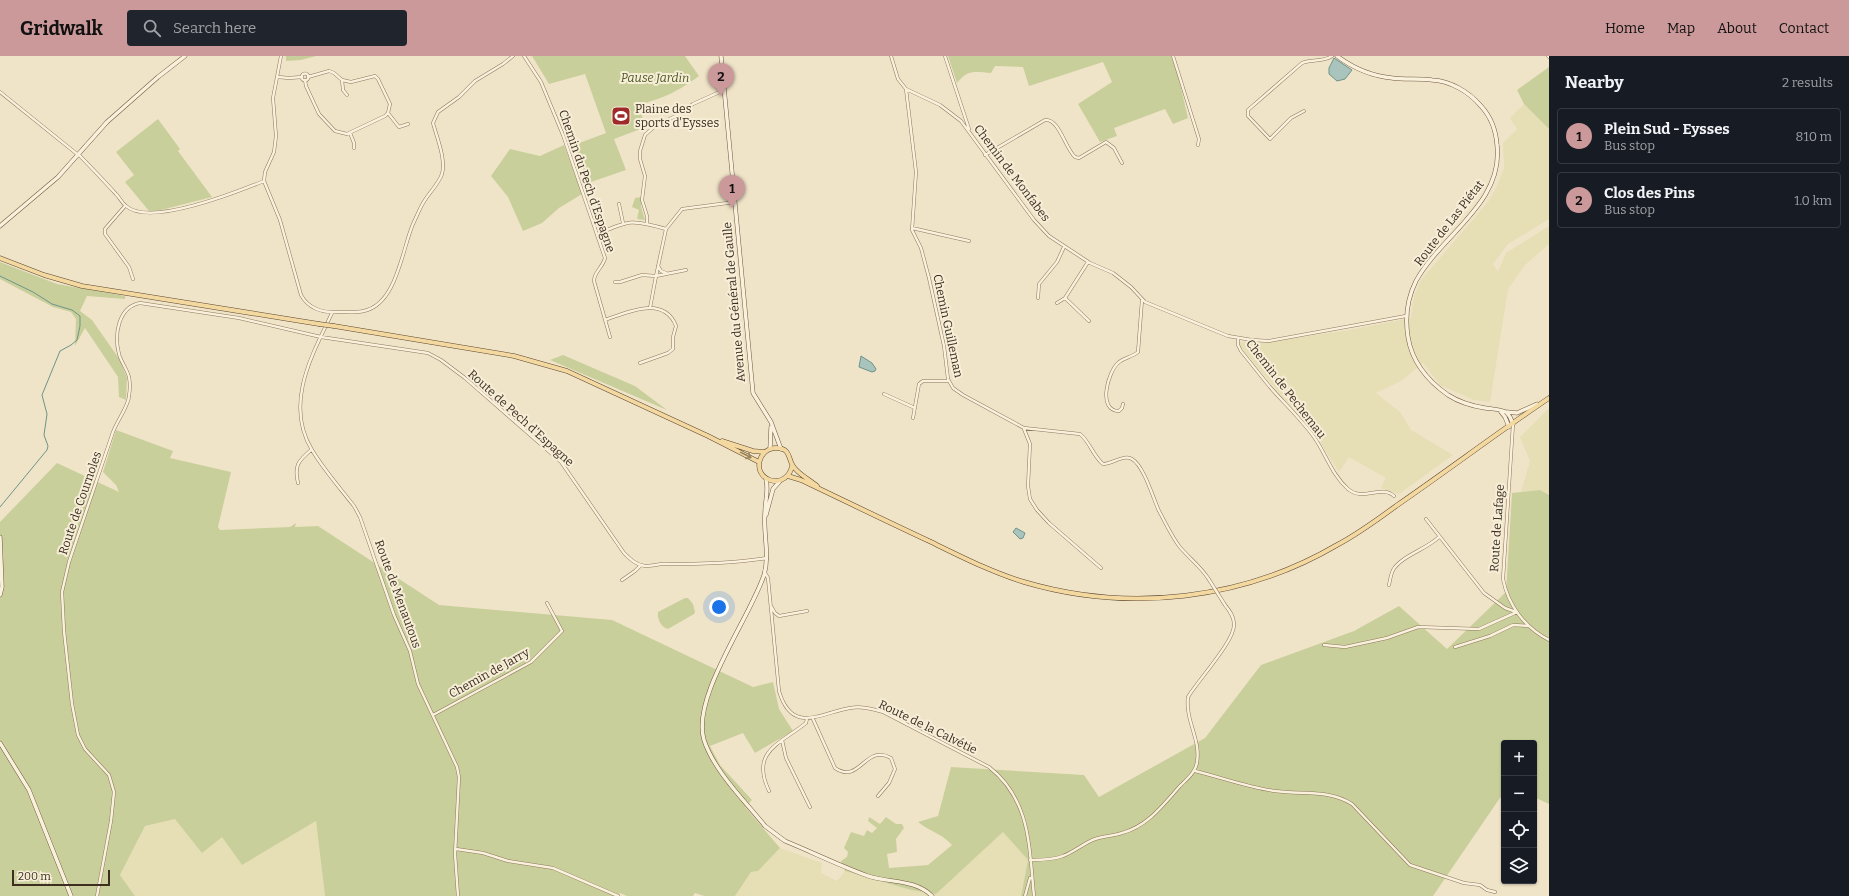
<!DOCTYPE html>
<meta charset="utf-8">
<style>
:root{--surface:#171b24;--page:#20242c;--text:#f1f3f6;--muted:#9ea1a6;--line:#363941;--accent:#cc999b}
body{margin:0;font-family:Bitter,serif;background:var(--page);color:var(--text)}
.controls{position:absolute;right:12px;bottom:12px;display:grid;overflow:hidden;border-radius:4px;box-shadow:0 1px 3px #0004}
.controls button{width:36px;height:36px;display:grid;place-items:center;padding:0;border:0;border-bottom:1px solid var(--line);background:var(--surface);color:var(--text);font:20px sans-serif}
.scale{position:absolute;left:12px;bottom:10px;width:98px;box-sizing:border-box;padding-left:4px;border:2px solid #3d2e20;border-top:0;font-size:11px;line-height:14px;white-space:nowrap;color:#3d2e20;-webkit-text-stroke:3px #f7eed8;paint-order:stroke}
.you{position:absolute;left:719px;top:551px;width:14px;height:14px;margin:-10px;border:3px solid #fff;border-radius:50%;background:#1a73e8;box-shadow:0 0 0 6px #1a73e833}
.badge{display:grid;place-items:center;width:26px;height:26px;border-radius:50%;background:var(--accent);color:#111;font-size:13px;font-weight:700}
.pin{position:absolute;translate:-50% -33px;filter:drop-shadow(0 1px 2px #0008)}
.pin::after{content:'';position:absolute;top:21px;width:14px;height:12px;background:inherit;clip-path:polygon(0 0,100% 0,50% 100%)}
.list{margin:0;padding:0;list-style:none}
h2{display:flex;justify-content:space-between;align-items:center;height:52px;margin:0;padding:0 16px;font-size:17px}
h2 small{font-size:13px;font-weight:400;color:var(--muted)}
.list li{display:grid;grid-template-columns:26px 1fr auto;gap:12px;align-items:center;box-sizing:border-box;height:56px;margin:0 8px 8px;padding:0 8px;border:1px solid var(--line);border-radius:4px}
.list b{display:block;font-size:15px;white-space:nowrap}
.list p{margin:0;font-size:13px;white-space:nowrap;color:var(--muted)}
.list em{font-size:13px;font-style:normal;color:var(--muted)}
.icon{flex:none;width:22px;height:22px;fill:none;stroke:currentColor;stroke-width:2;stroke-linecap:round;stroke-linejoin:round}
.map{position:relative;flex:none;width:1549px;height:840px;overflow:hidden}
header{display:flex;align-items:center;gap:24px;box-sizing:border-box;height:56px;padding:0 20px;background:var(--accent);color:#111}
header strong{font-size:19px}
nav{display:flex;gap:22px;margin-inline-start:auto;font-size:14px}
.search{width:280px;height:36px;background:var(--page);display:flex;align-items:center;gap:10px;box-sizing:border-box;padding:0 14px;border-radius:4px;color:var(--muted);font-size:15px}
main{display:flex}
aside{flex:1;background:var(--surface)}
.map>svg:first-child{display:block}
.farmland{fill:#e6deb5}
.green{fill:#c9cf9b}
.water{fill:#a9c4bc;stroke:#6f938a}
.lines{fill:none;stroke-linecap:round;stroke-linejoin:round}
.stream{stroke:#6f938a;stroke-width:1}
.street-casing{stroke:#8d765c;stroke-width:3.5}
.secondary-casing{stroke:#6f573f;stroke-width:4.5}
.primary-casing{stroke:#5b4430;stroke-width:5}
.street{stroke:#faf1dc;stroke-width:2.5}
.secondary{stroke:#faf1dc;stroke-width:3.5}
.primary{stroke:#f3d9a0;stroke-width:4}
.street-bridge-casing{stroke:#8d765c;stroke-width:3.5;stroke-linecap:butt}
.primary-bridge-casing{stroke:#5b4430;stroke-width:5;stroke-linecap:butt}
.street-bridge{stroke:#faf1dc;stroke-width:2.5}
.primary-bridge{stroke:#f3d9a0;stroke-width:4}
.oneway{stroke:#988460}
.labels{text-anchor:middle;stroke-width:4;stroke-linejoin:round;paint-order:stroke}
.park-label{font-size:12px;font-style:italic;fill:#4d5a26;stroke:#f7eed8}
.poi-label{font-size:12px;fill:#3d2e20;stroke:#f7eed8;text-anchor:start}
.street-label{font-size:12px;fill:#3d2e20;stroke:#f7eed8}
</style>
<header>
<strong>Gridwalk</strong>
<div class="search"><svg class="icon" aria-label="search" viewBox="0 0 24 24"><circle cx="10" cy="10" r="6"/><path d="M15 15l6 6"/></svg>Search here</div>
<nav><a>Home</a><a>Map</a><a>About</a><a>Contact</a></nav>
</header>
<main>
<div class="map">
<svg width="1549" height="840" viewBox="0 0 1549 840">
<rect width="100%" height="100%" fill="#f0e4c8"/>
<path class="farmland" d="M1524,48L1549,73V163L1508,188L1493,208L1498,216L1506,197L1549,170V188L1525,209L1508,233L1490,346L1474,344L1440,329L1423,307L1401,325L1376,337L1400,356L1411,374L1453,399L1399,438L1381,432L1386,422L1349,401L1339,416L1318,383L1239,289V286L1261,287L1350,274L1411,262L1414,240L1421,224L1488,146L1497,130L1504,112L1503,87L1517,73L1510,62Z
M1549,352V439L1540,434L1521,436L1530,405L1520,381Z
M175,763L222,781L242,809L316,765L325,840H135L120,819L145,770Z
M1003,776L1028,804L1021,840H735L751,816L758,815L780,792L822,807L821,817L837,825L845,815L911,834L936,838Z"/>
<path class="green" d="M286,0H316L301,4L286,5Z
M532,0H685L699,20C677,36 664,42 638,49L646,71L614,83L626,114L588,127L574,89L606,77L585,18L549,28Z
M948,0H1171L1178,19L1188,62L1173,68L1165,53L1114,72L1117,80L1100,86L1078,48L1112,26L1103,6L1029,30L1023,11L995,10L991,17C975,16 968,13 957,27Z
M1549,11V73L1524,48L1517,34Z
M158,63L180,93L178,95L212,141L161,154L149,155L125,126L134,119L116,96Z
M564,89L582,138L559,152L542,167L523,175L508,141L491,120L510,93L540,100Z
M641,141V151L645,164L637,163L639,154L632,151L635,142Z
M0,206L57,228L125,240V243L87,240L80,255L92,264L120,304L127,322L126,344L119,341L118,321L85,272L75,290L76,263L71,256L53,251L0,223Z
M563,299L635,330L667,354L550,304Z
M116,374L173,395L170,402L231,416L218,471L220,474L290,471L296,467L295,471L318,470L439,549L612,564L753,631L773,626L779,653L793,675L755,697L743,677L710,690L720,709L752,744L745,751L780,792L758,815L751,816L735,840H704L695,837L693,840H627L620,837L619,840H325L316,765L242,809L222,781L202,797L175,763L145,770L120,819L135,840H0V466L57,407L119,436L116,429L103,416Z
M1540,434L1549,439V748L1534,741V687H1504V736L1433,840H1021L1028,804L1003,776L936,838L911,834L845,815L841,805L847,801L848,796L844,792L851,776L864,780L867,774L872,777L877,772L868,765L869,761L880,768L886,761L896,768H902L904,772L896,783L897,796L887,798L889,812L928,809L952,789C940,776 930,776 918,766L938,760L951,711L1084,719L1099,741L1205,682L1261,609L1354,575L1399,550L1447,593L1506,536L1512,437Z
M685,542H688L693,548L695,556L694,558L668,573C661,571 657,563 658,556Z"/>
<path class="water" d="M1334,2L1352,14L1345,23L1337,25L1329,18V12Z
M861,300L872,307L876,313L875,315L872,316L859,311Z
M1016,472L1025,477L1023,482L1020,483L1013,476Z"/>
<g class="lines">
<path class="stream" d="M0,220L33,236L52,248L72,254L80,260V270L77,284L71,289L60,295L42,339L47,358L44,379L48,390L47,394L0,451"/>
<defs>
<path id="street" d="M524,0L541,26L563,79L605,202C603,211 594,216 594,225L610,281
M891,0L898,23L906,33L940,49L961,65L1034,164L1049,180L1090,207L1113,217L1131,231L1145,246L1228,280L1252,284L1269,285L1406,260
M945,0L969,73
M1173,0L1199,83L1198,89
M1548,0L1549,1
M301.5 21a3.5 3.5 0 1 1 7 0a3.5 3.5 0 1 1-7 0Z
M278,21L289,22L302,21
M305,24L306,30L319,58L335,75L347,78L385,60L388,57L390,48L378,23L375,20L351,26L342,24L334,17L329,15L308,21
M342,24L343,34L347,39
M906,33L916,116L912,174L921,192L929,222L944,290L948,323L953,332L963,339L1024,372L1080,378C1090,386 1093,400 1103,408C1112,408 1124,398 1132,403C1144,410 1153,442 1159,455C1165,466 1171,479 1179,490C1188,501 1200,510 1208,522
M0,36L77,98
M1304,55L1291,62L1270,83L1248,60V54L1302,7C1311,3 1324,6 1332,0
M388,57L399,71L408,68
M350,77L354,87V92
M78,98C91,111 104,125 116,138C120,142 122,147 126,150C150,171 237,136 264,125L265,116L274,96L276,80L273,42L281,0
M985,99L1045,64C1059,62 1065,92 1075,101L1079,102L1106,86L1114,92L1122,107
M264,125L280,164L301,239C308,252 322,257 337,256C346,256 356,257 364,255C397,248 402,193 413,168C417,160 420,151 425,144C430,136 439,127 442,118C446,103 437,82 433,67L438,56L459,41L475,25L503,8L513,0
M619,148L623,167
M125,150L105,173V178L129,211L133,223
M647,167V160L642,144L645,120L640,103V95L645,79L655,70L680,58L693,48L724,34
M912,172L969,185
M598,178C629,164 633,163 666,173
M658,210L661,215L666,217
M615,226H620L642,219L656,220L666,173L682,153L735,146
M1038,242L1039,228L1057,206L1064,191
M1065,242L1089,265
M1057,247L1065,242L1088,206
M650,252L656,220L686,214
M332,257C312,299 284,348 312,394C324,414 340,432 354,450L360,461L394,559L410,595L418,628L457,711L459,721L455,798L458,840
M605,264C627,256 664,239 676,270L673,281V293L668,297L640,307
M1238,283V289L1241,295C1251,307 1260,319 1270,331C1285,348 1301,363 1314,381C1326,398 1332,419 1348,433C1363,446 1382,428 1394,440
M884,338L915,352
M1123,348L1122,352L1119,355C1097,355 1108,316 1118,307C1123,302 1132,301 1138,296L1142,244
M913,362L919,328L923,325H949
M1513,368L1503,523C1508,549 1525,572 1549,584
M1024,373L1030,388L1028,430L1030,443L1037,454L1049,467L1101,512
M298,427C294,410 298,405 311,394
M1426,463L1484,537L1505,552L1516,556
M765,517L768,522L779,635C792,679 820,657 850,652C862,650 872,653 883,656L989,711C1031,744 1029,791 1034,840
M622,524L635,515L641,509
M1389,529C1390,524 1391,518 1393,514C1401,500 1427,493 1439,481
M771,550L775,557L779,560L807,555
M1324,589L1345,591L1387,582L1418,571L1479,573L1517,556
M1455,591L1490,580L1513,569L1528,570
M433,659L531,606L562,575L547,547
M813,663L835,712C860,729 865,687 891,702L895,713L889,727L878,740
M782,684L786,702L810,751
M1195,715C1220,721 1250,732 1275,735C1302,739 1328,733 1352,748L1410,809L1464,827L1480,829L1487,834L1495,836
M769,735C750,695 780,688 806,667L807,663
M456,793L483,797L508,805L553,812L618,840
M1030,804C1041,804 1053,804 1063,800C1074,796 1084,787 1095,783C1104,780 1113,780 1122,777C1148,770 1163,749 1180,730C1187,723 1196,716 1197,706C1201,684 1185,664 1188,641C1198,624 1235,585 1234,568C1234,560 1229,554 1225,549
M97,840L111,765L114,736L109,719L85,693L78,679L72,648L64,575L62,536L69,506L113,376C117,365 129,349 129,340C130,334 130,326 129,321C127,313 121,306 119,298C114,279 118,251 140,247L239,262L321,281L428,297L441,304L465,322L561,406L624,497C630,503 636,509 645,510C653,510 661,507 669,508C702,508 734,507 767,502
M1025,840L1030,822H1032"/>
<path id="secondary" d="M721,0L753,337L771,366L781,393
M1337,0C1353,12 1372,20 1392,22C1405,24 1419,22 1432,24C1451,25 1469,36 1481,50C1491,61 1496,75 1497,89C1504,147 1441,179 1416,225C1407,243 1405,262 1408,281C1412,306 1428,325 1448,339C1459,346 1472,350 1485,352C1492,353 1499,353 1506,356L1510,361L1513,368
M0,170L58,121L107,66L158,21L185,0
M1501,356L1505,361L1509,371
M1507,356L1517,357L1537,348
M770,393L771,371
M766,423C769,435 765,444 765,456C763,477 770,499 764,519C750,562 691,641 704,684C714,715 745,745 765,770L785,785C812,796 840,810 868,820C889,827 915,823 932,840
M766,459L773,433L780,425
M0,481L2,531L0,539
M0,687L29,734L71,840"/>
<path id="primary" d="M0,202L44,219L82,230L319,268
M334,270L514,300L567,315L708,380L759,406
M722,385L753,395L764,396
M792,410C790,420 781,428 770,424C752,418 758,392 776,392C791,392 788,403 793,410C798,418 810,424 817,430
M788,420L801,424C843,444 886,465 929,485C960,500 991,516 1024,526C1129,557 1243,544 1337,489C1358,478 1377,464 1396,450C1447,415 1497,377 1549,342"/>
</defs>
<use href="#street" class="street-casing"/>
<use href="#secondary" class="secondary-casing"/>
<use href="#primary" class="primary-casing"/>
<use href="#street" class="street"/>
<use href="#secondary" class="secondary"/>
<use href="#primary" class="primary"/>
<defs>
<path id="street-bridge" d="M1208,522L1225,549"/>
<path id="primary-bridge" d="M319,268L334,270"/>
</defs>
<use href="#street-bridge" class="street-bridge-casing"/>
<use href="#primary-bridge" class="primary-bridge-casing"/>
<use href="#street-bridge" class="street-bridge"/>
<use href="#primary-bridge" class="primary-bridge"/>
</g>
<defs><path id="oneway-shaft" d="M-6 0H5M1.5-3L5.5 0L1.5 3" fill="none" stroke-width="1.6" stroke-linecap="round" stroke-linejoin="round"/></defs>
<use class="oneway" href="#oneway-shaft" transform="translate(746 399) rotate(27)"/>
<defs>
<symbol id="stadium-square" viewBox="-11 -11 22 22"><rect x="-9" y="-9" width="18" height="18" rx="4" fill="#9e2a2b" stroke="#f7eed8"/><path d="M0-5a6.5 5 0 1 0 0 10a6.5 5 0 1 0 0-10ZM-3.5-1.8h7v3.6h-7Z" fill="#fff"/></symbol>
</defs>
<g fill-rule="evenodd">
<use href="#stadium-square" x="610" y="49" width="22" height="22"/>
</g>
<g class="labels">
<g class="park-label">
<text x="655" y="26">Pause Jardin</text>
</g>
<g class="poi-label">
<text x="635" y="57">Plaine des<tspan x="635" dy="14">sports d'Eysses</tspan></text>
</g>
<g class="street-label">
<text transform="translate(1012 117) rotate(53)" y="4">Chemin de Monfabes</text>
<text transform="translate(587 125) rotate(71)" y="4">Chemin du Pech d'Espagne</text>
<text transform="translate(1449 167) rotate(-52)" y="4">Route de Las Piétat</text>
<text transform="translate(734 246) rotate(-95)" y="4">Avenue du Général de Gaulle</text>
<text transform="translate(948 270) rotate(78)" y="4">Chemin Guilleman</text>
<text transform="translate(1286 333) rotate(52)" y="4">Chemin de Pechemau</text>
<text transform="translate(521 362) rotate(42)" y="4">Route de Pech d'Espagne</text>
<text transform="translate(80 447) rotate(-71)" y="4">Route de Cournoles</text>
<text transform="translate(1497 472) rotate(-86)" y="4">Route de Lafage</text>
<text transform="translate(398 538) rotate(70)" y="4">Route de Menautous</text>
<text transform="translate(489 617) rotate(-29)" y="4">Chemin de Jarry</text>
<text transform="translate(928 671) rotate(26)" y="4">Route de la Calvétie</text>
</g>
</g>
</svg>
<div class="controls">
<button>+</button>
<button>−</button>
<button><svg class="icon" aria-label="locate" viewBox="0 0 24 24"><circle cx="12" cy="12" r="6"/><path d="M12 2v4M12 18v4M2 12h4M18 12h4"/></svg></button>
<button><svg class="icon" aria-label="layers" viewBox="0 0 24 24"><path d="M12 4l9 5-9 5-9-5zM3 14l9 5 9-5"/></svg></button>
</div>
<div class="scale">200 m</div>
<div class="you"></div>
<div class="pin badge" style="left:732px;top:152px">1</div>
<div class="pin badge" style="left:721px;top:40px">2</div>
</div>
<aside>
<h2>Nearby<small>2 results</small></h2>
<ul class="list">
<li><span class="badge">1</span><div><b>Plein Sud - Eysses</b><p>Bus stop</p></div><em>810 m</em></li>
<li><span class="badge">2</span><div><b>Clos des Pins</b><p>Bus stop</p></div><em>1.0 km</em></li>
</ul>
</aside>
</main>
